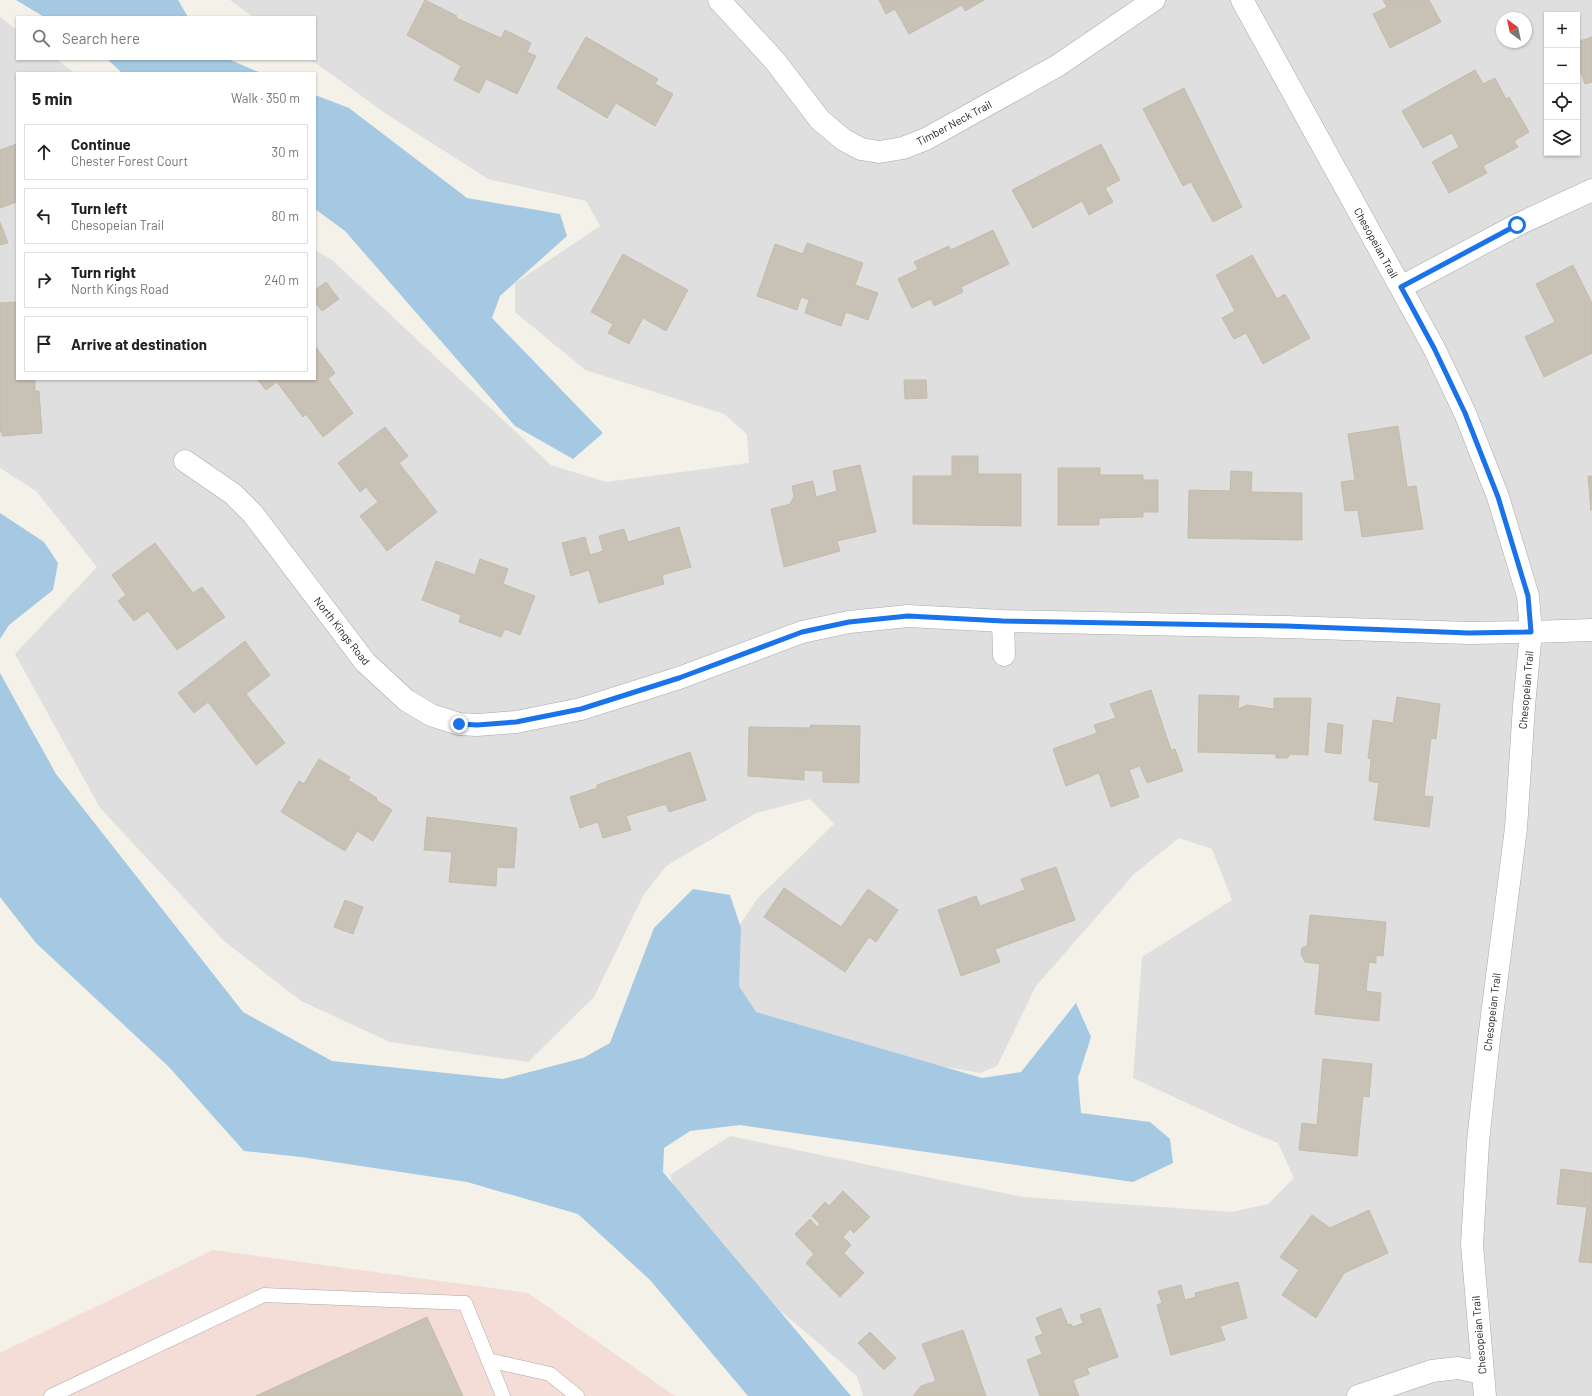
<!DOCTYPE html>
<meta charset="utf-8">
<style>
:root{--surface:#fff;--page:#f6f6f6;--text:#222;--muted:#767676;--line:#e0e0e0}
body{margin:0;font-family:Barlow,sans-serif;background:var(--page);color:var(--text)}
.controls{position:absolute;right:12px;top:12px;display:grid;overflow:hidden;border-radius:0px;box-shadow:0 1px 3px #0004}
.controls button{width:36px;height:36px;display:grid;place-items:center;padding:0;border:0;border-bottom:1px solid var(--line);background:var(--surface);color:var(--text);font:20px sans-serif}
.compass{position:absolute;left:1496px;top:12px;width:36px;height:36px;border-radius:50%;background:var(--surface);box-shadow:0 1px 3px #0004;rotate:327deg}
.stop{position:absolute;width:12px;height:12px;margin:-9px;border:3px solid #1a73e8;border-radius:50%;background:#fff}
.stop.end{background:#1a73e8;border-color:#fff;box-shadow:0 1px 4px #0008}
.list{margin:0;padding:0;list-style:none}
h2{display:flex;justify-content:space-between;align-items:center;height:52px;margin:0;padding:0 16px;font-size:17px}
h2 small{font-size:13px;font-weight:400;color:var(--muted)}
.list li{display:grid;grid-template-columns:26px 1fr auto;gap:12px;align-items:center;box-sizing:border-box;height:56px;margin:0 8px 8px;padding:0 8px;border:1px solid var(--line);border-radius:0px}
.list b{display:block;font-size:15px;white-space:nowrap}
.list p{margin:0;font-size:13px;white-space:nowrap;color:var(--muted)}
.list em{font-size:13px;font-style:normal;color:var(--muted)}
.icon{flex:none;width:22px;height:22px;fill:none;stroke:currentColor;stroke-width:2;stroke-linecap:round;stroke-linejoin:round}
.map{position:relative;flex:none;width:1592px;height:1396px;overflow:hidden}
.search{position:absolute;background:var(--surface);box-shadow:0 1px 3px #0004;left:16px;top:16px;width:300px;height:44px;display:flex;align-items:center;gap:10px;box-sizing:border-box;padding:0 14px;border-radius:0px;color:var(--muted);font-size:15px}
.panel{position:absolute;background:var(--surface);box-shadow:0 1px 3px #0004;left:16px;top:72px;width:300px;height:308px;border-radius:0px}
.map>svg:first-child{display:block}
.residential{fill:#e0dfdf;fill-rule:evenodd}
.commercial{fill:#f4ddd7}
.water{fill:#a5c9e3}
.building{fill:#c8c1b6;stroke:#c6bba9}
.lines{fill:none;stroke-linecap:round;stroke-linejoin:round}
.lane-casing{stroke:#a9a9a9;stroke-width:15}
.street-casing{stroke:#a9a9a9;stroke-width:23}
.lane{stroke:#fff;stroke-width:14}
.street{stroke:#fff;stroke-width:22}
.route{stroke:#1a73e8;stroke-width:5}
.labels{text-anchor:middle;stroke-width:3;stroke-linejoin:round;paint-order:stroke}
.street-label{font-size:11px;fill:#222;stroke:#fff}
</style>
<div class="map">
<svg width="1592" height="1396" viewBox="0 0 1592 1396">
<rect width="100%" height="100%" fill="#f3f1e8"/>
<path class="residential" d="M230,0H1592V1396H863L857,1376L684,1229L670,1175L730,1136L1023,1197L1232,1212L1268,1204L1294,1178L1278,1143L1243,1129L1133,1078L1142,957L1232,900L1212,849L1179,838L1134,874L1036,986L997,1066L980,1073L779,1037L717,994V959L757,899L834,824L810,799L756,813L666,866L643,896L594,997L528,1062L390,1042L301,1001L224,941L100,808L15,654L97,567L36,491L0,468V17L17,30V59H56L75,73H17V379H315V250L332,260L551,465L606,482L749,463L747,434L724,414L585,370L515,312V283L600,226L586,201L488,179L385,113L310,59H315V17H253ZM1547,15H1577V153H1547ZM1502,18H1526V42H1502Z"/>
<path class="commercial" d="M213,1250L528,1293L675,1396H0V1353Z"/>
<path class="water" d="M16,0H178L188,17H44Z
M107,59H228L261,73H122Z
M315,95L349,108L467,198L560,214L567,236L500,296L492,318L603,433L573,459L515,426L345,231L315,209Z
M0,513L44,542L58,563L53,590L9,625L0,639Z
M0,673L56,774L243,1012L332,1061L503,1079L583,1058L610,1043L654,928L693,889L730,895L741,928L739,986L756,1012L982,1078L1021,1072L1076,1003L1091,1037L1078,1078L1081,1113L1150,1122L1170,1139L1173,1163L1133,1182L740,1125L690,1131L664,1148L663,1172L851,1396H748L650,1280L578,1214L467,1182L301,1157L244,1151L169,1067L36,943L0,897Z"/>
<path class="building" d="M425,0L457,16L456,18L501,38L505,30L531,43L527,52L536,56L517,94L486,79L479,93L454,80L461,66L407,35Z
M879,0H984L965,11L962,5L909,34L895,9L886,14Z
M1383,0H1429L1441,22L1390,48L1373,14L1387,7Z
M586,37L658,79L655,84L673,94L655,126L616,103L607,118L557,88Z
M1592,37V82L1585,84L1577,61V42Z
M1475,70L1483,84L1495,78L1506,99L1509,97L1529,132L1514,141L1518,147L1483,166L1487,173L1449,193L1432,162L1459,147L1452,133L1423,148L1402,111Z
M1184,88L1242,207L1213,222L1191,182L1183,186L1143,109Z
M17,144V202L0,208V150Z
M1101,144L1120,180L1105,188L1113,202L1089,215L1082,201L1033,228L1012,190Z
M0,222L8,243L0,245Z
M993,230L1009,264L961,287L963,292L934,306L931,299L912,308L898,279L918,269L914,262L949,246L951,250Z
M807,243L863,263L855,285L878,293L868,320L846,312L841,326L805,313L809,300L801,297L797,310L757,296L775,244L803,254Z
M623,254L688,290L666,331L643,318L629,344L608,333L613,324L591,312Z
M1252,255L1277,299L1285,294L1310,338L1263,364L1246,333L1234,339L1222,318L1235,311L1216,275Z
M1573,265L1592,303V353L1544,377L1525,337L1555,322L1536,284Z
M326,282L339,299L322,311L315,302V290Z
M17,302V379H35V391H39L42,433L2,436V432H0V303Z
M315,346L335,373L328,379L353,413L323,437L306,414L303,417L277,382L266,390L257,379H315Z
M904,380H926L927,398L905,399Z
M1398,426L1407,487L1416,486L1423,529L1362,537L1358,510L1345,511L1341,482L1355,480L1348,434Z
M385,427L408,456L399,463L437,512L387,551L360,516L378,502L366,487L360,492L338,463Z
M952,456H978V474H1021V526L913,524V476H952Z
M860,465L876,532L837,541L840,551L784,567L771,509L790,504L794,496L792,486L813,481L816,497L837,491L833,471Z
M1058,468H1100V475H1143V480H1158V512H1143V517L1099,518V525H1058Z
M1231,471L1252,472L1251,492L1302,493V540L1188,538L1189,490L1230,491Z
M1588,476H1592L1591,511Z
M679,527L691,567L662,575L664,584L599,603L589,570L571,576L562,543L585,537L590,555L603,551L599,536L624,529L628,542Z
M155,543L193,593L202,587L225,617L177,650L148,611L134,621L118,601L126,595L112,575Z
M480,559L508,569L503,584L535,596L520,635L505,629L501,637L459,622L461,615L422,600L436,561L475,575Z
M245,641L270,675L246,694L285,743L256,765L208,702L194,713L178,693Z
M1151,690L1171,750L1175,749L1183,771L1147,783L1140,766L1129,770L1139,797L1111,807L1099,773L1066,786L1053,749L1097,733L1094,725L1116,718L1110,704Z
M1199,695L1239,696L1238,709L1247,705L1274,709V698H1311L1308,755L1291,754L1287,758H1276V754L1198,752Z
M1397,697L1440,704L1436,739L1431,738L1424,796L1433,797L1429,827L1374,820L1379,783L1369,781L1371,759L1368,758L1373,720L1393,723Z
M1328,723L1343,725L1341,754L1325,752Z
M811,725L860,726L859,783L823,782V771L804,770V780L748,776L749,727L810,728Z
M690,752L706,800L669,812L666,804L626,816L631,830L603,838L598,822L580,828L570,797L597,788V785Z
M319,759L350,777L348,780L377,798L376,800L392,810L373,841L357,831L345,851L281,812L299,781L304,784Z
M427,817L517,828L514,868L497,867L496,886L449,882L452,852L424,850Z
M1056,867L1075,920L995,949L1000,962L961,976L938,910L976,896L980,906L1025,890L1021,879Z
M784,888L841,927L868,889L898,910L876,942L869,937L845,972L764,917Z
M345,900L363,907L353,934L334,927Z
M1310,915L1386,922L1383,956L1376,955V963L1369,962L1366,991L1381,993L1379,1021L1315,1014L1320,964L1305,962L1301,954L1302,948L1307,946Z
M1323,1059L1372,1064L1369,1097L1363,1096L1357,1156L1299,1150L1302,1123L1317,1125Z
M1561,1169L1592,1173V1263L1579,1262L1587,1207L1557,1204Z
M843,1191L870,1217L854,1233L850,1229L843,1237L851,1245L844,1253L864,1273L840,1297L806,1263L814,1254L795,1234L810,1219L817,1227L820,1224L812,1216L825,1202L829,1206Z
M1369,1210L1388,1253L1344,1273L1316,1318L1282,1295L1299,1270L1280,1257L1312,1215L1330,1228Z
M1238,1282L1247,1318L1220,1326L1225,1340L1171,1355L1157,1305L1162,1303L1158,1291L1181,1285L1185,1300L1196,1297L1195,1293Z
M1061,1308L1068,1325L1071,1324L1073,1327L1083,1323L1080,1315L1100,1308L1118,1357L1087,1368L1089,1374L1073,1380L1079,1396H1040L1027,1360L1042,1354L1035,1337L1043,1334L1036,1318Z
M427,1317L463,1396H256Z
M963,1330L986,1396H913L921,1386L936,1381L922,1344Z
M870,1332L896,1358L884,1370L858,1343Z"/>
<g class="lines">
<defs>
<path id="lane" d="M488,1360L550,1374L577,1396
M51,1396L264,1295L465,1303L503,1396"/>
<path id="street" d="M719,0L775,61L820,120L844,140L861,149L879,152L903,148L926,139L1057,66L1154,0
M1242,0L1434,348L1465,413L1498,497L1528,596L1531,632L1524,706L1516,828L1489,1039L1478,1142L1472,1245L1485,1396
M1401,287L1517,225L1592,190
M185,461L233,494L253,514L365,662L406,700L431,715L459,724L477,725L516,722L581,709L679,678L802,632L849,622L908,616L1003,621L1286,627L1469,633L1531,632L1592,630
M1003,621L1004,655
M1358,1396L1432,1371L1458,1368L1482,1373"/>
</defs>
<use href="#lane" class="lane-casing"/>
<use href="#street" class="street-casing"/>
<use href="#lane" class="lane"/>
<use href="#street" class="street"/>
</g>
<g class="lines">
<path class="route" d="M459,724L477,725L516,722L581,709L679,678L802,632L849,622L908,616L1003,621L1286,626L1469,633L1531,632L1528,596L1498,497L1465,413L1434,348L1401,287L1517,225"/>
</g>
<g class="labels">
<g class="street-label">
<text transform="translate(954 123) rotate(-28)" y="4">Timber Neck Trail</text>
<text transform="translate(1376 243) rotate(61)" y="4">Chesopeian Trail</text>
<text transform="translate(342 631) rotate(52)" y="4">North Kings Road</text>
<text transform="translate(1526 690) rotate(-85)" y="4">Chesopeian Trail</text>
<text transform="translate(1492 1012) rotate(-83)" y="4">Chesopeian Trail</text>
<text transform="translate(1479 1335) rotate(-95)" y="4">Chesopeian Trail</text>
</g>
</g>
</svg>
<div class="controls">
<button>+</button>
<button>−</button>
<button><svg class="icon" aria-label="locate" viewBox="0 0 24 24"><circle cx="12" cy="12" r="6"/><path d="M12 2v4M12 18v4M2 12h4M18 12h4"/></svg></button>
<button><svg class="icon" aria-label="layers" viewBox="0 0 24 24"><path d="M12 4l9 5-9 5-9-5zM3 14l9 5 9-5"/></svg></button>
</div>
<svg class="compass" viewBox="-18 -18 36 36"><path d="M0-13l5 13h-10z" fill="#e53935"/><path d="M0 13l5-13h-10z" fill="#767676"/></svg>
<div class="stop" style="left:1517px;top:225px"></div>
<div class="stop end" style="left:459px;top:724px"></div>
<div class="search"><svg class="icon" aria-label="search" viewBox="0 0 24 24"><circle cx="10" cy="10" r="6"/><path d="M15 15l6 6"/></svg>Search here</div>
<section class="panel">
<h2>5 min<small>Walk · 350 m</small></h2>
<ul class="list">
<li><svg class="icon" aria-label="ahead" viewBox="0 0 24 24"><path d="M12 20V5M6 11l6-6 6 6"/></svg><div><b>Continue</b><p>Chester Forest Court</p></div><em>30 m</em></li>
<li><svg class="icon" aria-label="left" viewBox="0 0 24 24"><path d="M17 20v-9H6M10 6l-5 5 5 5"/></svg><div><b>Turn left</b><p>Chesopeian Trail</p></div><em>80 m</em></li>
<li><svg class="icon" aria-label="right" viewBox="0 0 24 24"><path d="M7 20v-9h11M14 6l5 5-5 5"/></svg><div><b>Turn right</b><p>North Kings Road</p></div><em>240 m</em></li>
<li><svg class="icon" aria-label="arrive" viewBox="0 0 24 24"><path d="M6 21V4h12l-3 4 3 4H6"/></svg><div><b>Arrive at destination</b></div></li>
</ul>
</section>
</div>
